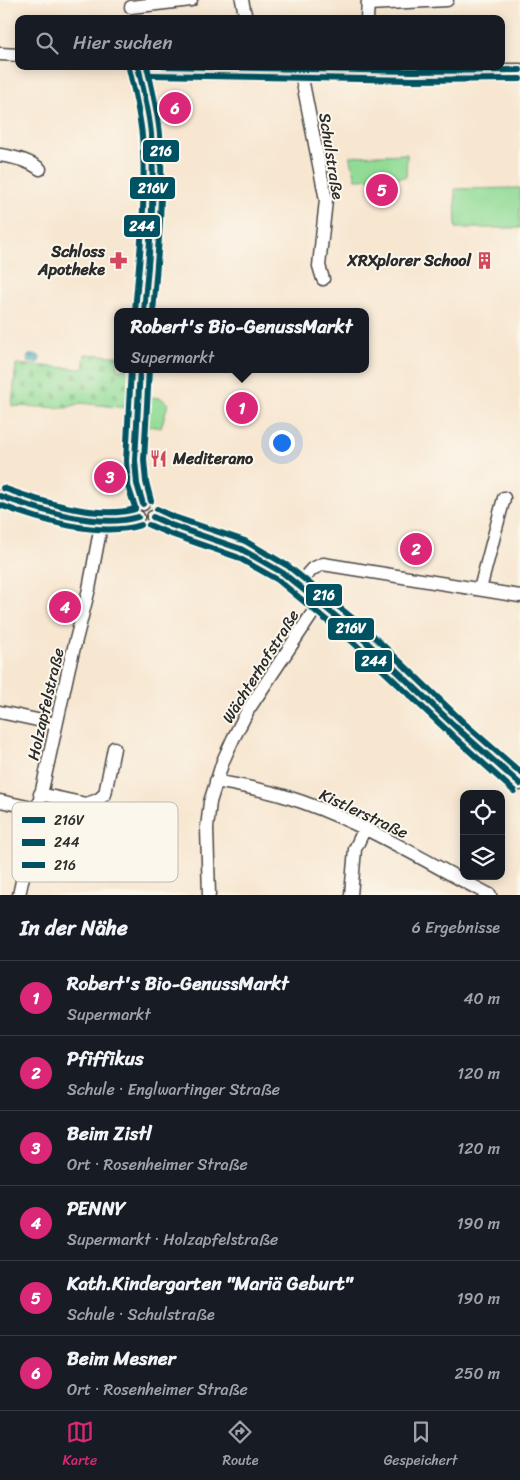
<!DOCTYPE html>
<html lang="de">
<meta charset="utf-8">
<style>
:root{--surface:#171b24;--page:#242831;--text:#f1f3f6;--muted:#9ea1a6;--line:#363941;--accent:#db2777}
body{margin:0;font-family:Sriracha,sans-serif;background:var(--page);color:var(--text)}
.controls{position:absolute;right:15px;bottom:15px;display:grid;overflow:hidden;border-radius:10px;box-shadow:0 2px 12px #0003}
.controls button{width:45px;height:45px;display:grid;place-items:center;padding:0;border:0;border-bottom:1px solid var(--line);background:var(--surface);color:var(--text);font:25px sans-serif}
.you{position:absolute;left:281px;top:442px;width:18px;height:18px;margin:-12px;border:4px solid #fff;border-radius:50%;background:#1a73e8;box-shadow:0 0 0 8px #1a73e833}
.badge{display:grid;place-items:center;width:32px;height:32px;border-radius:50%;background:var(--accent);color:#fff;font-size:16px;font-weight:700}
.pin{position:absolute;translate:-50% -50%;border:2px solid #fff;box-shadow:0 1px 5px #0006}
.popup{position:absolute;left:114px;top:308px;width:255px;height:65px;box-sizing:border-box;display:grid;place-content:center;border-radius:10px;background:var(--surface);filter:drop-shadow(0 1px 4px #0005);font-size:16px;white-space:nowrap;color:var(--muted)}
.popup b{font-size:19px;color:var(--text)}
.popup::after{content:'';position:absolute;left:50%;top:100%;margin-left:-10px;border:10px solid transparent;border-top-color:var(--surface)}
.list{margin:0;padding:0;list-style:none}
h2{display:flex;justify-content:space-between;align-items:center;height:65px;margin:0;padding:0 20px;font-size:21px}
h2 small{font-size:16px;font-weight:400;color:var(--muted)}
.list li{display:grid;grid-template-columns:32px 1fr auto;gap:15px;align-items:center;box-sizing:border-box;height:75px;padding:0 20px;border-top:1px solid var(--line)}
.list b{display:block;font-size:19px;white-space:nowrap}
.list p{margin:0;font-size:16px;white-space:nowrap;color:var(--muted)}
.list em{font-size:16px;font-style:normal;color:var(--muted)}
.icon{flex:none;width:28px;height:28px;fill:none;stroke:currentColor;stroke-width:2;stroke-linecap:round;stroke-linejoin:round}
.map{position:relative;flex:none;width:520px;height:895px;overflow:hidden}
.search{position:absolute;background:var(--surface);box-shadow:0 2px 12px #0003;left:15px;right:15px;top:15px;height:55px;display:flex;align-items:center;gap:12px;box-sizing:border-box;padding:0 18px;border-radius:10px;color:var(--muted);font-size:19px}
.sheet{height:515px;background:var(--surface)}
nav{display:flex;justify-content:space-around;align-items:center;box-sizing:border-box;height:70px;border-top:1px solid var(--line);background:var(--surface);font-size:14px;color:var(--muted)}
nav a{display:grid;justify-items:center;gap:2px}
nav .on{color:var(--accent)}
.map>svg:first-child{display:block}
.green{fill:#91db96;stroke:#5e8360}
.cemetery{fill:url(#cemetery-stones);stroke:#5e8360}
.water{fill:url(#water-waves);stroke:#3d727c}
.lines{fill:none;stroke-linecap:round;stroke-linejoin:round}
.minor-casing{stroke:#4a4744;stroke-width:15}
.minor{stroke:#fff;stroke-width:12}
.bus-1-casing{stroke:#fbf7ec;stroke-width:10}
.bus-2-casing{stroke:#fbf7ec;stroke-width:10}
.bus-3-casing{stroke:#fbf7ec;stroke-width:10}
.bus-1{stroke:#005262;stroke-width:6}
.bus-2{stroke:#005262;stroke-width:6}
.bus-3{stroke:#005262;stroke-width:6}
.labels{text-anchor:middle;stroke-width:4;stroke-linejoin:round;paint-order:stroke}
.street-label{font-size:16px;fill:#2b2b2b;stroke:#fbf7ec}
.poi-label{font-size:16px;font-weight:bold;fill:#2b2b2b;stroke:#fbf7ec;text-anchor:end}
.key{fill:#fbf7ec;stroke:#bdbab2;stroke-width:1}
.key-label{font-size:14px;fill:#2b2b2b}
.line-badge{stroke:#fbf7ec;stroke-width:2}
.badge-label{font-size:14px;text-anchor:middle;font-weight:bold;fill:#fff}
</style>
<div class="map">
<svg width="520" height="895" viewBox="0 0 520 895">
<defs>
<pattern id="cemetery-stones" width="16" height="16" patternUnits="userSpaceOnUse" patternTransform="scale(1.25)"><rect width="16" height="16" fill="#91db96"/><path d="M2 7V4a2 2 0 0 1 4 0v3zM10 15v-3a2 2 0 0 1 4 0v3z" fill="#7dbc81"/></pattern>
<pattern id="water-waves" width="16" height="10" patternUnits="userSpaceOnUse" patternTransform="scale(1.25)"><rect width="16" height="10" fill="#4fb9cc"/><path d="M0 5q4-4 8 0t8 0" fill="none" stroke="#4297a6"/></pattern>
</defs>
<rect width="100%" height="100%" fill="#fbf7ec"/>
<filter id="ink" filterUnits="userSpaceOnUse"><feTurbulence type="fractalNoise" baseFrequency=".02" numOctaves="2"/><feDisplacementMap in="SourceGraphic" scale="10" xChannelSelector="R" yChannelSelector="G"/><feConvolveMatrix kernelMatrix="1 2 1 2 8 2 1 2 1" color-interpolation-filters="sRGB"/></filter>
<filter id="wash" filterUnits="userSpaceOnUse"><feTurbulence type="fractalNoise" baseFrequency=".0096" numOctaves="4" result="noise"/><feDisplacementMap in="SourceGraphic" scale="20" xChannelSelector="R" yChannelSelector="G"/><feGaussianBlur stdDeviation="1.12" result="paint"/><feColorMatrix in="noise" values="0 0 0 0 0 0 0 0 0 0 0 0 0 0 0 0 0 1.4 0 .05"/><feComposite in="paint" operator="in"/></filter>
<g filter="url(#wash)">
<rect width="100%" height="100%" fill="#f7e6d0"/>
<path class="green" d="M407,154L406,177L356,179L350,156Z
M520,188V228H456L455,189Z
M150,397L161,398L168,404L161,428L149,426L147,421Z"/>
<path class="cemetery" d="M85,354L118,356V369H128L129,373L126,408L81,403L66,408L12,406L16,364L83,369Z"/>
<path class="water" d="M29,355H38L40,357L39,362L35,363L28,362L27,358Z"/>
</g>
<g filter="url(#ink)">
<g class="lines">
<defs>
<path id="minor" d="M242,0L245,14
M368,4L447,0
M131,7L191,0
M367,19L368,0
M0,54L19,55
M138,66C143,89 149,112 151,135C155,193 149,253 144,312
M151,66L413,71L520,70
M300,68L326,200L319,266L323,279
M0,155C14,157 28,160 40,169
M140,369L135,460L137,484L143,504
M0,496C9,499 17,503 26,505C50,513 117,528 138,517
M153,517L171,525L241,549L283,573L320,602L360,636L459,730L520,784
M299,584L312,569L323,564L520,596
M480,589L504,498
M0,712L56,724
M216,781C239,786 262,789 284,796C357,818 422,860 490,895
M40,794L86,804L98,800L105,794L114,748
M0,801L37,809
M19,895L69,667L89,589L102,520
M209,895L207,828L210,802L223,761L233,739L248,710L320,602
M351,895L355,849L365,828"/>
</defs>
<use href="#minor" class="minor-casing"/>
<use href="#minor" class="minor"/>
<defs>
<path id="bus-1" d="M138,66C143,89 149,111 151,134C156,193 149,253 144,312
M164,66L413,71L520,70
M140,369L135,460L137,484L143,504
M0,496C39,510 98,529 138,517
M153,517L171,525L241,549L283,573L360,636L459,730L520,784"/>
<path id="bus-2" d="M129,68C134,90 140,113 142,136C147,194 140,253 135,311
M151,75L413,80L520,79
M131,369L126,461L128,486L135,507
M0,505C39,520 100,538 141,525
M149,525L168,533L237,557L278,580L354,643L453,736L514,791"/>
<path id="bus-3" d="M147,66C152,89 158,111 160,135C164,193 158,253 153,312
M149,369L144,460L146,482L151,501
M3,488C39,501 97,520 135,509
M157,509L174,517L245,541L288,566L366,629L465,724L520,772"/>
</defs>
<use href="#bus-1" class="bus-1-casing"/>
<use href="#bus-2" class="bus-2-casing"/>
<use href="#bus-3" class="bus-3-casing"/>
<use href="#bus-1" class="bus-1"/>
<use href="#bus-2" class="bus-2"/>
<use href="#bus-3" class="bus-3"/>
</g>
</g>
<defs>
<symbol id="pharmacy-bare" viewBox="-9 -9 18 18"><path d="M-2-6h4v4h4v4h-4v4h-4v-4h-4v-4h4Z" fill="#d1495b" stroke="#fbf7ec" stroke-width="2.5" paint-order="stroke"/></symbol>
<symbol id="building-bare" viewBox="-9 -9 18 18"><path d="M-4-6H4V6H1V3H-1V6H-4ZM-2.5-4.3h1.7v1.8h-1.7ZM.8-4.3h1.7v1.8H.8ZM-2.5-1h1.7V.8h-1.7ZM.8-1h1.7V.8H.8Z" fill="#d1495b" stroke="#fbf7ec" stroke-width="2.5" paint-order="stroke"/></symbol>
<symbol id="restaurant-bare" viewBox="-9 -9 18 18"><path d="M-5-6h1v4h1v-4h1v4h1v-4h1v5L-1.5 .5V6h-2V.5L-5-1ZM5-6V6H3V1.5H1.5Q1.5-4 5-6Z" fill="#d1495b" stroke="#fbf7ec" stroke-width="2.5" paint-order="stroke"/></symbol>
</defs>
<g fill-rule="evenodd">
<use href="#pharmacy-bare" x="106" y="248" width="25" height="25"/>
<use href="#building-bare" x="472" y="248" width="25" height="25"/>
<use href="#restaurant-bare" x="146" y="446" width="25" height="25"/>
</g>
<g class="labels">
<g class="street-label">
<text transform="translate(332 156) rotate(81)" y="6">Schulstraße</text>
<text transform="translate(260 666) rotate(-58)" y="6">Wächterhofstraße</text>
<text transform="translate(45 704) rotate(-77)" y="6">Holzapfelstraße</text>
<text transform="translate(364 813) rotate(25)" y="6">Kistlerstraße</text>
</g>
<g class="poi-label">
<text x="105" y="257">Schloss<tspan x="105" dy="18">Apotheke</tspan></text>
<text x="471" y="266">XRXplorer School</text>
<text x="173" y="464" text-anchor="start">Mediterano</text>
</g>
</g>
<rect x="12" y="802" width="166" height="80" rx="8" class="key"/>
<rect x="22" y="817" width="23" height="6" fill="#005262"/>
<rect x="22" y="839" width="23" height="7" fill="#005262"/>
<rect x="22" y="862" width="23" height="6" fill="#005262"/>
<g class="key-label">
<text x="54" y="825">216V</text>
<text x="54" y="847">244</text>
<text x="54" y="870">216</text>
</g>
<g class="line-badge">
<rect x="142" y="139" width="38" height="24" rx="5" fill="#005262"/>
<rect x="129" y="176" width="47" height="24" rx="5" fill="#005262"/>
<rect x="123" y="214" width="38" height="24" rx="5" fill="#005262"/>
<rect x="305" y="583" width="38" height="24" rx="5" fill="#005262"/>
<rect x="327" y="617" width="48" height="24" rx="5" fill="#005262"/>
<rect x="354" y="649" width="39" height="24" rx="5" fill="#005262"/>
</g>
<g class="badge-label">
<text x="161" y="156">216</text>
<text x="153" y="193">216V</text>
<text x="142" y="231">244</text>
<text x="324" y="600">216</text>
<text x="351" y="633">216V</text>
<text x="374" y="666">244</text>
</g>
</svg>
<div class="controls">
<button><svg class="icon" aria-label="locate" viewBox="0 0 24 24"><circle cx="12" cy="12" r="6"/><path d="M12 2v4M12 18v4M2 12h4M18 12h4"/></svg></button>
<button><svg class="icon" aria-label="layers" viewBox="0 0 24 24"><path d="M12 4l9 5-9 5-9-5zM3 14l9 5 9-5"/></svg></button>
</div>
<div class="you"></div>
<div class="pin badge" style="left:242px;top:408px">1</div>
<div class="popup"><b>Robert's Bio-GenussMarkt</b>Supermarkt</div>
<div class="pin badge" style="left:416px;top:549px">2</div>
<div class="pin badge" style="left:110px;top:477px">3</div>
<div class="pin badge" style="left:65px;top:607px">4</div>
<div class="pin badge" style="left:382px;top:190px">5</div>
<div class="pin badge" style="left:175px;top:108px">6</div>
<div class="search"><svg class="icon" aria-label="search" viewBox="0 0 24 24"><circle cx="10" cy="10" r="6"/><path d="M15 15l6 6"/></svg>Hier suchen</div>
</div>
<section class="sheet">
<h2>In der Nähe<small>6 Ergebnisse</small></h2>
<ul class="list">
<li><span class="badge">1</span><div><b>Robert's Bio-GenussMarkt</b><p>Supermarkt</p></div><em>40 m</em></li>
<li><span class="badge">2</span><div><b>Pfiffikus</b><p>Schule · Englwartinger Straße</p></div><em>120 m</em></li>
<li><span class="badge">3</span><div><b>Beim Zistl</b><p>Ort · Rosenheimer Straße</p></div><em>120 m</em></li>
<li><span class="badge">4</span><div><b>PENNY</b><p>Supermarkt · Holzapfelstraße</p></div><em>190 m</em></li>
<li><span class="badge">5</span><div><b>Kath.Kindergarten &quot;Mariä Geburt&quot;</b><p>Schule · Schulstraße</p></div><em>190 m</em></li>
<li><span class="badge">6</span><div><b>Beim Mesner</b><p>Ort · Rosenheimer Straße</p></div><em>250 m</em></li>
</ul>
</section>
<nav>
<a class="on"><svg class="icon" aria-label="map" viewBox="0 0 24 24"><path d="M3 6l6-2 6 2 6-2v14l-6 2-6-2-6 2zM9 4v14M15 6v14"/></svg>Karte</a>
<a><svg class="icon" aria-label="directions" viewBox="0 0 24 24"><path d="M12 3l9 9-9 9-9-9zM9 14v-3h6M13 9l2 2-2 2"/></svg>Route</a>
<a><svg class="icon" aria-label="saved" viewBox="0 0 24 24"><path d="M7 4h10v16l-5-4-5 4z"/></svg>Gespeichert</a>
</nav>
